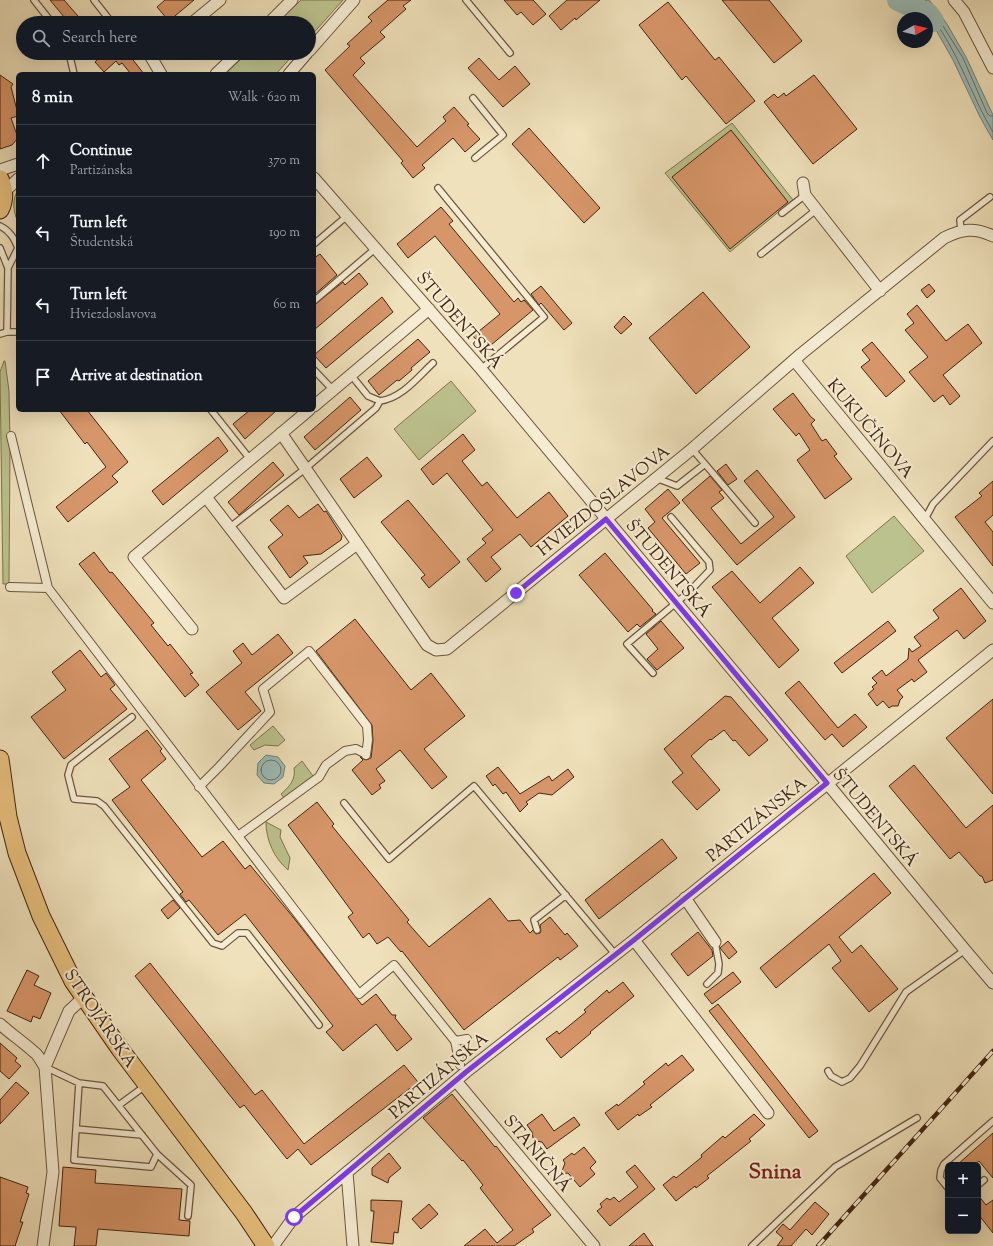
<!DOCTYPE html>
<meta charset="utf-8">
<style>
:root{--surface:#171b24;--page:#242831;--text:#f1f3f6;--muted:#9ea1a6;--line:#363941}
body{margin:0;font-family:"Sorts Mill Goudy",serif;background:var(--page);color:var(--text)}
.controls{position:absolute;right:12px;bottom:12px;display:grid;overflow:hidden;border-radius:6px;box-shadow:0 4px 16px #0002}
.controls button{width:36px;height:36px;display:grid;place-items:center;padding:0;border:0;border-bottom:1px solid var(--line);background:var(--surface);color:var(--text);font:20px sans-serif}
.compass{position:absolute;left:897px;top:12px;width:36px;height:36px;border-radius:50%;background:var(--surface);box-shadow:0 4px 16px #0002;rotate:82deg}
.stop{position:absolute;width:12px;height:12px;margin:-9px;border:3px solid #7c3aed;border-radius:50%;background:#fff}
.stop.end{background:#7c3aed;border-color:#fff;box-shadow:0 1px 4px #0008}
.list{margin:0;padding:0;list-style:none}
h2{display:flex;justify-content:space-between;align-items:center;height:52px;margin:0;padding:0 16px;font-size:17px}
h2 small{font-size:13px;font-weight:400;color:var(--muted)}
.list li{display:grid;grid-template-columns:26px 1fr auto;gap:12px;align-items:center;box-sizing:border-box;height:72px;padding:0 16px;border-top:1px solid var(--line)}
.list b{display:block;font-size:15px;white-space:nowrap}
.list p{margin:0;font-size:13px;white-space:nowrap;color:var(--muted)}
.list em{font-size:13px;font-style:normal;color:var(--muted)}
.icon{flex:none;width:22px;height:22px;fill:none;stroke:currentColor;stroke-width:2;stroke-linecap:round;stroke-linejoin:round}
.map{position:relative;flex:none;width:993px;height:1246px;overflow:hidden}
.search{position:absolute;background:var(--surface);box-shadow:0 4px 16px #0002;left:16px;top:16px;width:300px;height:44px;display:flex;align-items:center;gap:10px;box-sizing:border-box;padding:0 14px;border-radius:22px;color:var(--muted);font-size:15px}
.panel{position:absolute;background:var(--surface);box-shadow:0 4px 16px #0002;left:16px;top:72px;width:300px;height:340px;border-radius:6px}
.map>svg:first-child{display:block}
.green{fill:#bcc28d;stroke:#7e744f}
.water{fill:#9cbcb7;stroke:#788075}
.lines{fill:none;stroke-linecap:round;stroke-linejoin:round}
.shore{stroke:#6e7064;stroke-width:1}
.river{stroke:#9cbcb7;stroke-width:22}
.building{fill:#d79669;stroke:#412511}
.service-casing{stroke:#6c543c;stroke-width:8}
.pedestrian-casing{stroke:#6c543c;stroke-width:10}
.minor-casing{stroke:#6c543c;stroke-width:13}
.primary-casing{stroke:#412511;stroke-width:19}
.service{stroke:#f5ecd3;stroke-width:5.5}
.pedestrian{stroke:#f5ecd3;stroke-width:8}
.minor{stroke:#f5ecd3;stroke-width:11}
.primary{stroke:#e8c07e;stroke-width:17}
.rail-casing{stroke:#412511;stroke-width:4.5}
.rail{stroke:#f5ecd3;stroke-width:3;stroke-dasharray:9;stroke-linecap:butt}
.route{stroke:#7c3aed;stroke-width:5}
.labels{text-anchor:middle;stroke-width:4;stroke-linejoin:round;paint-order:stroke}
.street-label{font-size:17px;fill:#412511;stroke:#f5ecd3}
.district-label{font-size:21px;font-weight:bold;fill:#7a1f14;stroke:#f5ecd3}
</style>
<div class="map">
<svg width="993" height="1246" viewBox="0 0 993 1246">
<rect width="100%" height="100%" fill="#efe1bb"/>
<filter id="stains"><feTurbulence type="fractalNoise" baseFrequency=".005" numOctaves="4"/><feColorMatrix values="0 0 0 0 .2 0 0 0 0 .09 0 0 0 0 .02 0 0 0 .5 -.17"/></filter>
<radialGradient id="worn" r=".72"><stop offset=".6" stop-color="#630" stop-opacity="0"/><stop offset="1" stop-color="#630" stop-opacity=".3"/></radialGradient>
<path class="green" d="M301,0H343L309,38V23H277Z
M247,53H295L276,74H225Z
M732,123L793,200L730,252L665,173Z
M18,190V210L17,211L18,220H17C13,209 12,200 18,190Z
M4,361H5L9,391L10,445L9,584H3L0,372Z
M451,381L476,411L419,460L394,429Z
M894,516L924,551L872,593L846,556Z
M273,726L285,740L278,746L265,745L254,750L250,745Z
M302,761L313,776L285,799L281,794C289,787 296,780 294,768Z
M266,822L281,830L280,837L290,858L288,870C274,858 266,840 266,822Z"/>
<path class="water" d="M901,0H928L930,1L947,24L966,57L993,115V140L980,117L953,60L936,30L925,16Z
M266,755L278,757L285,766L283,777L274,784L264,783L257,775L258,763Z"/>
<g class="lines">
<path class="shore" d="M909,0C915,4 924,8 929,14C958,49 970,94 993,132
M926,0L927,4L943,26L963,58L987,113L990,116H993
M261 770a10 10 0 1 1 20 0a10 10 0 1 1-20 0Z"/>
<path class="river" d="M898,0L928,14L933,21"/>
</g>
<path class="building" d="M50,0H64L84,23H69Z
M165,0H194L169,21L157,7Z
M388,0H411L403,6L406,9L380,32L385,37L360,58L365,63L353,75L417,147L446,121L443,117L454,107L469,124L467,125L480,139L465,152L453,138L422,165L425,168L413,178L401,163L403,161L325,70L350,46L347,44L372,21L368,17Z
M504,0H533L546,14L533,25L521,12L517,15Z
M567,0H600L576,20L575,18L561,30L549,16Z
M722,0H769L802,41L774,63Z
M668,2L715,60L719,57L755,101L726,124L686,76L682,80L639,25Z
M91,53H134L130,56L144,74H131L122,63L119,65L116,61L104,72L95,62L97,60Z
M479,58L499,80L515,66L530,84L503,107L468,68Z
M0,75L13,84L11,87L18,114V116L11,118L18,138L12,145L0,149Z
M814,75L857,129L813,164L764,102L774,94L778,98L784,93L786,96Z
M529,128L600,208L584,223L512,144Z
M731,130L788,202L730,249L672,177Z
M441,207L453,221L449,224L514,302L518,298L521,302L524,300L533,310L485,350L473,336L500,314L435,236L408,258L397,244Z
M320,254L337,275L314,295V258Z
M359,273L368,284L314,330V305L343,282L345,285Z
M929,284L935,291L927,298L921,290Z
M541,286L572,323L564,330L541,303L539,305L531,294Z
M703,292L750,347L696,394L649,338Z
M382,297L393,312L326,368L314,355Z
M917,305L946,341L968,324L982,343L943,375L960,396L950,405L943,395L934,402L909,372L928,357L905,330L914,323L907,314Z
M624,316L632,324L621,334L614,327Z
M418,339L430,352L411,368L412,370L399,381L397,380L379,395L368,381Z
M872,342L905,381L886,397L861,367L870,360L862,350Z
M793,393L811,417L815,420L811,424L822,441L826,439L837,454L834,456L852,479L825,499L797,460L810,450L799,433L796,436L773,409Z
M350,397L361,410L315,450L304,437Z
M59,410H87L128,462L112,476L118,482L68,522L56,507L106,467L87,442L85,444Z
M250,410H277L245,439L233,424Z
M463,434L475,450L462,461L482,486L487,482L517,518L549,492L568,516L531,547L520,534L491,557L501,569L486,582L467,559L486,543L482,539L493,530L447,473L433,485L421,469Z
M218,437L228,451L163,505L152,491Z
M367,457L382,476L354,498L340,479Z
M273,462L284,475L239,515L228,502Z
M726,464L737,479L728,485L717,471Z
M757,470L795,517L737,565L682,500L710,476L722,490L719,492L724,498L711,508L741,544L774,517L744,481Z
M993,481V515L985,522L993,532V566L955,517L982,496L979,493Z
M668,489L680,503L662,518L700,563L686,574L648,528L655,522L645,509Z
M408,500L460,562L429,588L421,578L425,575L381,522Z
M318,504L324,512L326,511L342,536L341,540L321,554L303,556L308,563L290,578L268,547L283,535L270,520L288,505L299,518Z
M94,552L110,573L112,572L154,623L151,625L168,646L170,644L193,673L190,674L199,685L185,697L79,564Z
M605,553L653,610L652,611L656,614L640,627L637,624L628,632L579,575Z
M800,567L814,583L772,618L799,650L779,668L712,587L732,571L760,603Z
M961,588L986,621L964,639L957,630L918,660L927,672L914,682L912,679L897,690L903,697L900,700L898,706H892L889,708L883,701L877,706L868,694L874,689L872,687L877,683L872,678L882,670L886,676L908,659L909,648L912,652L921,646L914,637L939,618L933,610Z
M355,619L411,690L431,673L465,716L424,749L447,777L432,789L400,750L376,769L385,781L379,785L381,788L372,795L352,770L363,760L360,757L366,760L371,758L373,741L372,725L316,651Z
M661,621L684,648L657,670L647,659L658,649L646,634Z
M888,621L896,631L842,673L834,663Z
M278,634L293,653L245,692L261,711L238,730L206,692L242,663L233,651L243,643L252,655Z
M80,650L101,677L106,673L115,685L110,689L127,709L64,759L31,717L66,690L52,672Z
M799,681L838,728L855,714L867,727L843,747L832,734L825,740L785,693Z
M725,696L731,697L768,740L749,756L735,740L733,741L724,730L711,740L710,739L691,756L720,790L697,810L672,782L683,773L664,749Z
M993,699V794L946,738Z
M147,730L162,749L160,751L166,759L141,780L202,857L223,841L245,869L250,865L293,917L362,1005L376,994L392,1015H396L395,1018L412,1039L397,1051L376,1024L343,1051L326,1032L333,1026L245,914L218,935L189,900L186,902L180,894L183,892L112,800L130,787L109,759Z
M914,765L966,828L993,805V880L985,883L982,876H980L959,852L950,859L889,786Z
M498,767L520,794L549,776L552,781L568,769L574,777L552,795L539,793L526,802L528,804L520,812L506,792L503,794L495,784L493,786L486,776Z
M317,802L334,824L332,826L409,920L407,922L429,947L490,898L508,921L520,920L530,933L533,930L536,934L540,933L541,931L540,925L550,917L565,935L567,933L578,946L560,960L558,957L464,1030L402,951L401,952L388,937L377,944L369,933L363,938L348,917L353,913L288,825Z
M662,839L677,858L599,919L585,900Z
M874,873L891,893L839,937L852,953L861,945L898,989L869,1012L832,968L841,961L829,944L776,988L760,968Z
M173,900L180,908L168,919L161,910Z
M698,932L712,950L713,956L688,976L671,954Z
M728,941L737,952L729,959L720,948Z
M150,963L255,1095L262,1090L304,1144L404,1065L418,1082L311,1165L298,1149L287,1159L244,1105L240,1108L135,976Z
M27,970L39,976L34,985L51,993L40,1019L33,1016L31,1022L7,1011Z
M733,972L741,982L712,1004L704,994Z
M623,982L634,996L590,1032L591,1033L561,1058L546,1039L557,1031L559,1034L586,1012L584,1010L607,990L609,993Z
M718,1004L818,1131L809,1138L709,1011Z
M0,1043L17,1058L15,1061L21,1066L9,1079L0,1071Z
M682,1055L694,1070L650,1105L652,1107L639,1116L638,1114L618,1130L605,1113L617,1104L618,1106L645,1084L643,1082L666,1063L668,1066Z
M16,1082L29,1093L0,1124V1100Z
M452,1094L495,1147L496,1146L551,1215L532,1229L534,1232L514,1246H464L485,1229L497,1243L513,1230L480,1188L483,1185L463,1160L462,1161L423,1118Z
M542,1114L554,1131L574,1117L580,1125L547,1149L542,1142L536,1141L533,1138L532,1132L527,1125Z
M754,1114L765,1125L749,1139L751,1141L707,1176L709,1178L696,1188L695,1186L676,1201L663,1185L674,1176L676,1178L702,1157L701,1155L723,1136L725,1138Z
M993,1133V1178L979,1161L974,1165H957Z
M584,1147L596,1162L590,1168L595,1174L580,1187L568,1173L561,1174L565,1163L563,1160L572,1153L574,1155Z
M389,1153L401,1168L389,1178L388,1183L372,1175V1168Z
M635,1165L655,1189L610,1226L597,1211L602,1207L600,1204L607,1198L610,1200L614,1197L619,1202L638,1187L626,1172Z
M63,1167L96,1170L95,1183L182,1189L179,1220L190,1221L189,1236L98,1229L96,1246H74L76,1227L59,1226Z
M0,1177L28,1187L26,1193L29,1194L20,1222H23L15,1246H0Z
M978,1195L986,1205L993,1200V1233L978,1214Z
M371,1200L402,1201L398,1233L394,1232L393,1244L371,1242L374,1211H371Z
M815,1202L829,1214L812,1235L806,1229L791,1246H777L783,1238L776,1232L783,1224L790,1230Z
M429,1204L438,1214L421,1229L412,1219Z
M644,1233L653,1246H629Z"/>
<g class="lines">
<defs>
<path id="service" d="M34,0L52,23
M94,0L112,23
M466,0L510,53
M69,53L74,74
M144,53L151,57
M473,98L503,135L475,158
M438,188L544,317L481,369
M782,213L805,195
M0,226C10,231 14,238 18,248L8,268
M961,231L960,220L990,197
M314,244L347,216
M0,248L8,268L7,332L0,334
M761,254L816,210
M314,301L376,248
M7,332H18
M314,370L333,390
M351,375L368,396L380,401
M211,410L250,459
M705,464L755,523
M656,478L677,486L705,464L692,449
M925,519L933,504L993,441
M229,528L306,468L376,408L380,401C402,398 418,377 433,363
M653,673L627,644L689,592L710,570L709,562L671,517
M132,717L71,765L68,775L74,799L97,801L104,806L213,943L222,946L238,933H247L319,1025
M344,803L389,859L474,786L615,954
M537,930L534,920L566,895
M707,984L718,973L719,964L715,942
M45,1067L79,1083
M828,1071L831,1076L842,1082L850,1078L860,1066L906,992L965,950
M79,1083L103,1086L157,1154L151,1167L74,1160Z
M119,1105L145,1086
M76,1129L142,1135
M157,1154L191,1185L188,1216
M978,1185L984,1180
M948,1188L940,1178L941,1170L944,1164L993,1121
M752,1246L835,1167L917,1118"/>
<path id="pedestrian" d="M11,436L48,588
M10,587L48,588C151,724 256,858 359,994L394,965L455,1041L467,1039
M199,787L219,767L270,712L263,689L309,651L367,726L368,740L366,755
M238,836L319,777L326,765L345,751L356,749L362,752
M455,1041L460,1065"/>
<path id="minor" d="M954,0L964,12L993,68
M192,23L220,0
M269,23L292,0
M309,51L354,0
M156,53L151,57L161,74
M216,74L238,53
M289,74L307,53
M0,170L18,164
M314,178L481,369L827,783L965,950L993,983
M803,183L805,195L880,291
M4,192L18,179
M794,360L993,603
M314,406L429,309
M281,433L427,645L436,650L447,649L692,449L801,354L944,238C962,229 974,227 993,236
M206,497L284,598L357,544
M192,629L134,557L309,410
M685,898L715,942
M634,940L768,1113
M0,1024C11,1034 23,1042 34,1052C39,1055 41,1062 45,1067
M456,1081L594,1246
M347,1172L353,1246
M43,1246L53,1172L45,1067L69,1011L84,997
M273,1246L294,1217L466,1072L634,940L993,650"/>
<path id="primary" d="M0,179C5,190 5,200 0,210
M0,759L8,817L17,853L41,916L73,981L120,1049L244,1213L266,1246"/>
</defs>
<use href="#service" class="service-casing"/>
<use href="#pedestrian" class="pedestrian-casing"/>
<use href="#minor" class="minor-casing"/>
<use href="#primary" class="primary-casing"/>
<use href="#service" class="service"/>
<use href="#pedestrian" class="pedestrian"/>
<use href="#minor" class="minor"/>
<use href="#primary" class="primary"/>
<defs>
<path id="rail" d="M818,1246L993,1051"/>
</defs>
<use href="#rail" class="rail-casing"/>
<use href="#rail" class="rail"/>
</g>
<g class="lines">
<path class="route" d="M294,1217L466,1072L634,940L827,783L606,519L516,593"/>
</g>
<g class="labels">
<g class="street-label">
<text transform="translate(460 320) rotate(49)" y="6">ŠTUDENTSKÁ</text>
<text transform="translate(871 428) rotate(50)" y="6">KUKUČÍNOVA</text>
<text transform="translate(603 500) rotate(-39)" y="6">HVIEZDOSLAVOVA</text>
<text transform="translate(669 568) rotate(50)" y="6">ŠTUDENTSKÁ</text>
<text transform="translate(876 817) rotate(50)" y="6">ŠTUDENTSKÁ</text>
<text transform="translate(756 819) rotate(-39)" y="6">PARTIZÁNSKA</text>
<text transform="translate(101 1018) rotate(56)" y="6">STROJÁRSKA</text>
<text transform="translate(438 1075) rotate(-40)" y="6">PARTIZÁNSKA</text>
<text transform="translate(538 1153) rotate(50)" y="6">STANIČNÁ</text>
</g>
<g class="district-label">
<text x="775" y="1178">Snina</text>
</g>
</g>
<rect width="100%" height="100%" filter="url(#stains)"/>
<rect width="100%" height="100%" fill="url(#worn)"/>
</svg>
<div class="controls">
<button>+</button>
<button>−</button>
</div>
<svg class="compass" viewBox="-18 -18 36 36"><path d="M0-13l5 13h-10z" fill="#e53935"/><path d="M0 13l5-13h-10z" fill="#9ea1a6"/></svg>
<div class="stop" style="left:294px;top:1217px"></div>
<div class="stop end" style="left:516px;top:593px"></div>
<div class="search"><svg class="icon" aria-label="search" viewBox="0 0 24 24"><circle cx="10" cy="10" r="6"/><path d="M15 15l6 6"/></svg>Search here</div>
<section class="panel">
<h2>8 min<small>Walk · 620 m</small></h2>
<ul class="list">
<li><svg class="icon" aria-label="ahead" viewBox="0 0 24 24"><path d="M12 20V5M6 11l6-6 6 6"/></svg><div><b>Continue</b><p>Partizánska</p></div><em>370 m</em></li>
<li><svg class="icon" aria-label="left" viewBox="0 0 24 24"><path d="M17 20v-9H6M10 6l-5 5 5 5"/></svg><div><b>Turn left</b><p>Študentská</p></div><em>190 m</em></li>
<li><svg class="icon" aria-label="left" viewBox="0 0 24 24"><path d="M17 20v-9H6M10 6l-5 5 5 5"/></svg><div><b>Turn left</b><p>Hviezdoslavova</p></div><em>60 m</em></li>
<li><svg class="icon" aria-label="arrive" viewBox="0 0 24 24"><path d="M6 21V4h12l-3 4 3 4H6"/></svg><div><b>Arrive at destination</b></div></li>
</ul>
</section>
</div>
